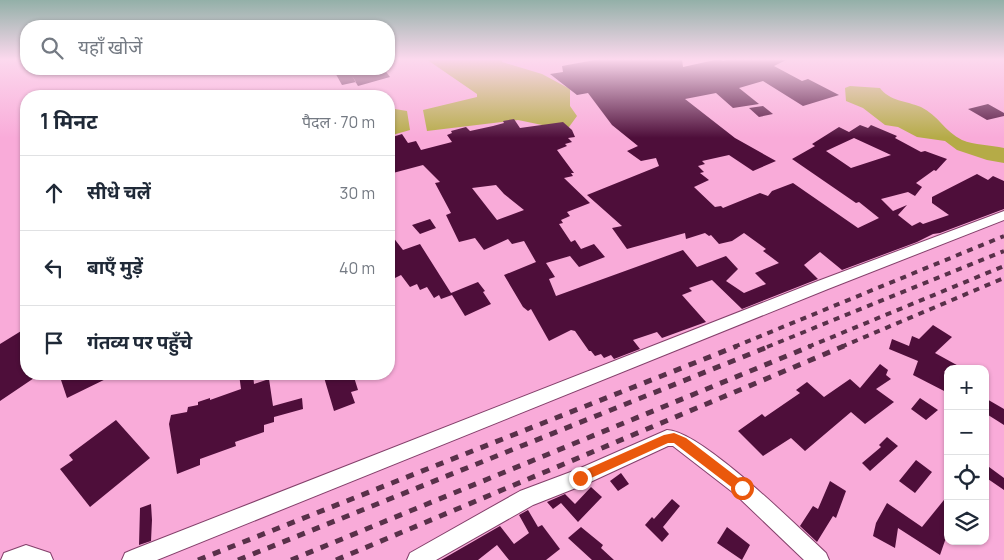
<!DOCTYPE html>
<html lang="hi">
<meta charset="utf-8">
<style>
:root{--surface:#fff;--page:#f6f6f7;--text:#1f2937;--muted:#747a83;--line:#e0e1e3}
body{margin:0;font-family:Manrope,"Noto Sans Devanagari",sans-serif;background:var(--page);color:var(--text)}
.controls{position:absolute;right:15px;bottom:15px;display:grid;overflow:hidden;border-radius:10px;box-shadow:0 1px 4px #0004}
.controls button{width:45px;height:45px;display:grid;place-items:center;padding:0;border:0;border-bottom:1px solid var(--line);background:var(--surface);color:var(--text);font:25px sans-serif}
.stop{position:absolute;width:15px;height:15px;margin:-11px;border:4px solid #ea580c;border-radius:50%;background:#fff}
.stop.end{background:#ea580c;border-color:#fff;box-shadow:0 1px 5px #0008}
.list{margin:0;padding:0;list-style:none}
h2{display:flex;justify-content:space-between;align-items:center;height:65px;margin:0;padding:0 20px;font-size:21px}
h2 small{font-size:16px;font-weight:400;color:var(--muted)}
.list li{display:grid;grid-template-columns:32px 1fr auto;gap:15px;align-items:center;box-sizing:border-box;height:75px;padding:0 20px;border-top:1px solid var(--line)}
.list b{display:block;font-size:19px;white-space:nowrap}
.list em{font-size:16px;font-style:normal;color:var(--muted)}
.icon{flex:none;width:28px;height:28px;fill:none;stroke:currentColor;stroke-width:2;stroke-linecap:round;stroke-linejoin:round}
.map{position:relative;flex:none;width:1004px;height:560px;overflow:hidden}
.search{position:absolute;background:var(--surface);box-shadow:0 1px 4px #0004;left:20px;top:20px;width:375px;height:55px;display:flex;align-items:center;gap:12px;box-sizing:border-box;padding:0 18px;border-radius:20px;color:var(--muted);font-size:19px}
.panel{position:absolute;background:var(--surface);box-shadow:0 1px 4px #0004;left:20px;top:90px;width:375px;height:290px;border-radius:20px}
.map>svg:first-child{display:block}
.water{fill:#b5ab47}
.building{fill:#4e0e3a;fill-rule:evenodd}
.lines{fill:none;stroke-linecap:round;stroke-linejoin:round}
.minor-casing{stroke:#84406b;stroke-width:2}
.minor{fill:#fff;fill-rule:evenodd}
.rail-far1{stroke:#583049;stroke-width:4;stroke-dasharray:6 6;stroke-linecap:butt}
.rail{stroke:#583049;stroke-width:5;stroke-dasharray:8 8;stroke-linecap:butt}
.route{fill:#ea580c}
</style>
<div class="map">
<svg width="1004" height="560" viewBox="0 0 1004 560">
<rect width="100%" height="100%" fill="#f9abd9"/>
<path class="water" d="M426,59H502V62L542,74L570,89V106L577,116L569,127L547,126L518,120L427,131L423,110L477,97V94Z
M850,86L880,88C889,101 907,101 921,107C938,115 945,132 962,140C974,145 991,145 1004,148V163L987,160L957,150L945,141L917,137L898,127L885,125L863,108L846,101L845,88Z
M389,108L407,111L410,130L389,136Z"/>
<path class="building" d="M600,59H682L683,67L719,59L723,61L730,59H788L774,66L802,81L808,79L839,95L803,106L763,81L739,88L759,104L733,108L716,93L685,99L735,138L776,161L753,171L729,155L702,161L705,164L698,166L704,172L700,173L709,180L694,187L715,207L721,206L723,208L760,193L768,196L772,191L793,183L858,228L879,218L859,202L856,203L792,159L815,146L812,144L839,127L849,132L860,125L868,128L871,125L897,136L895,138L921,152L925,151L947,159L936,171L934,170L916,183L922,187L915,196L908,192L881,199L893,211L907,205L898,215L912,226L920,222L923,224L949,215L932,203V197L977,174L988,180L993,176L1004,181V209L940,233L933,234L917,242L842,270L820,252L804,265L818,279L742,309L712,280L689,288L692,291L682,295L706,322L662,338L657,332L633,340L640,349L614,359L611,355L604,358L601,354L595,356L591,351H589L575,331L571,330L549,341L531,309L528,311L523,307L504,275L536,262L524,241L512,244L508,239L484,250L475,238L459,242L446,215L451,213L435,183L440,182L423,165L393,173L389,165V138L402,134L408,143L416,141L421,150L452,142L447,135L452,133L451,131L466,127L470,131L493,126L504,123L503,121L514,119L520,128L563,122L572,130L575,137L568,138L572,142L565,144L567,146L557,150L574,173H571L573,176L564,178L590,203L567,212L570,216L561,220L563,223L559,224L571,242L575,240L581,249L594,244L605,257L579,267L570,256L546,263L555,277L549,279L556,296L683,250L697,267L726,256L738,269L726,281L744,293L766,284L755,273L779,263L763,251L766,249L744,233L732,241L719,244L711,235L709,236L705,233L686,239L685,233L627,249L612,228L622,226L587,195L659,166L656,158L641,161L627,151L638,146L612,125L588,93L577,95L550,74L563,72L562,66ZM854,138L891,155L851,168L826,151ZM496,185L504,194L524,210L497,220L472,188Z
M333,69H347L351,75L384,69L390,77L358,86L352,76L356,82L342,85Z
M988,104L1004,113V116L987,120L968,109Z
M763,106L773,114L759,117L749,108Z
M430,219L436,228L420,234L412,225Z
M389,232L403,250L420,244L451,293L478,282L485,291L483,292L491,304L465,316L452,295L441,299L439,295L434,298L427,287L420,290L417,284L410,287L401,275L395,278L389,270Z
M933,325L952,337L935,353L964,369H947L944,372L948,374V393L913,375L918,361L889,349L892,339L909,346L912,336L919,339Z
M26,328V374H40L0,401V344Z
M880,364L888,370L886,375L891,379L876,389L894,402L865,424L851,412L805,451L791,438L763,456L738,431L762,414L765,417L800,393L796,390L807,382L824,397L850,379L860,388Z
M59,374H116L67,398Z
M239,374H253L254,384L269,379L273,406L302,398L303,409L274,417V422L264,425V432L235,442L236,446L200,459V465L177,474L169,424L171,415L187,412L188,407L198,405V402L210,398V400L241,389Z
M323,374H353L358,390L351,392L355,403L334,411Z
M920,398L938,410L926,420L911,409Z
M985,398L1004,409V425L985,413Z
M116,420L150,458L90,507L60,469L73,460L69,455Z
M887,437L898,446L870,471L862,463L881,447L879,445Z
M916,460L932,472L915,493L899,481Z
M985,464L1004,478V490L985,477Z
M621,473L629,484L618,491L610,481Z
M830,481L846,491L836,518L833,516L817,542L800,526L813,506L818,509Z
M591,487L602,497L578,522L561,503L553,509L547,502L565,494L575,504Z
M948,495V532L940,555L898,528L895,548L873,536L876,523L887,503L922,527Z
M672,499L680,506L663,527L669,534L662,542L645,525L652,517L654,519Z
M151,504L152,520L151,541L139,545L140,508Z
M528,510L538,527L542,525L560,549L546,560H509L497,545L478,560H441L500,526L514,544L529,533L519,515Z
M581,527L603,545L601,548L614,560H592L568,538Z
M727,527L750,545L742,560L717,543Z"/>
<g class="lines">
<defs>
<path id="minor" d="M1004,211V220L828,289L157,560H122L125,553L132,550L818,281Z
M667,430C700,430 798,527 826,553L829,560H804L735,494L673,446H668L586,484L533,505L436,560H407L410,553L520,491L576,470Z
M26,545L50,553L53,560H1L4,553Z"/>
</defs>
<use href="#minor" class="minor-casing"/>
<use href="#minor" class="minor"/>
<path class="rail-far1" d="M734,347L1004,236
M767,347L1004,251
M808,347L1004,266
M841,347L1004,278"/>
<path class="rail" d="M198,560L737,346
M238,560L770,346
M291,560L811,346
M336,560L844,346"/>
</g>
<linearGradient id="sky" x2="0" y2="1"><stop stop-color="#93b0a8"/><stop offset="0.43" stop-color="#fcd9ee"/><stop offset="1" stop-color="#fcd9ee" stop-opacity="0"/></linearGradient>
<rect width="1004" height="138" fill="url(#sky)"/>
<path class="route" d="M674,433L686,438L746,484L747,488L746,492L742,494L738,492L674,443H668L580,483L576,481L574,478L576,474L664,435Z"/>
</svg>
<div class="controls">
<button>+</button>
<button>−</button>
<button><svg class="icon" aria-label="locate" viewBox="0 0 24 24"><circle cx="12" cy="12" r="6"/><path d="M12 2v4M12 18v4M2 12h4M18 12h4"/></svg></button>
<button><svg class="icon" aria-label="layers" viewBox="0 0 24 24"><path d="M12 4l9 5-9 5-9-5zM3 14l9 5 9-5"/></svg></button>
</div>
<div class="stop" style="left:742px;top:488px"></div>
<div class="stop end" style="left:580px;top:478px"></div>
<div class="search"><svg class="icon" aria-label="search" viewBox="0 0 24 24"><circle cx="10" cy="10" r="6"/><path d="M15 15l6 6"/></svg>यहाँ खोजें</div>
<section class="panel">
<h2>1 मिनट<small>पैदल · 70 m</small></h2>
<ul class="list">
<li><svg class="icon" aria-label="ahead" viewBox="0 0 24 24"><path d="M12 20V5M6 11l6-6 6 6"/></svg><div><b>सीधे चलें</b></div><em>30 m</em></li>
<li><svg class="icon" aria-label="left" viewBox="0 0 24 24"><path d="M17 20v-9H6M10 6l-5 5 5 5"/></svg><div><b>बाएँ मुड़ें</b></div><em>40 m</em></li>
<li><svg class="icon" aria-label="arrive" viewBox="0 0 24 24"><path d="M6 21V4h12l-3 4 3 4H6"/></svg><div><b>गंतव्य पर पहुँचे</b></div></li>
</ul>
</section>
</div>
